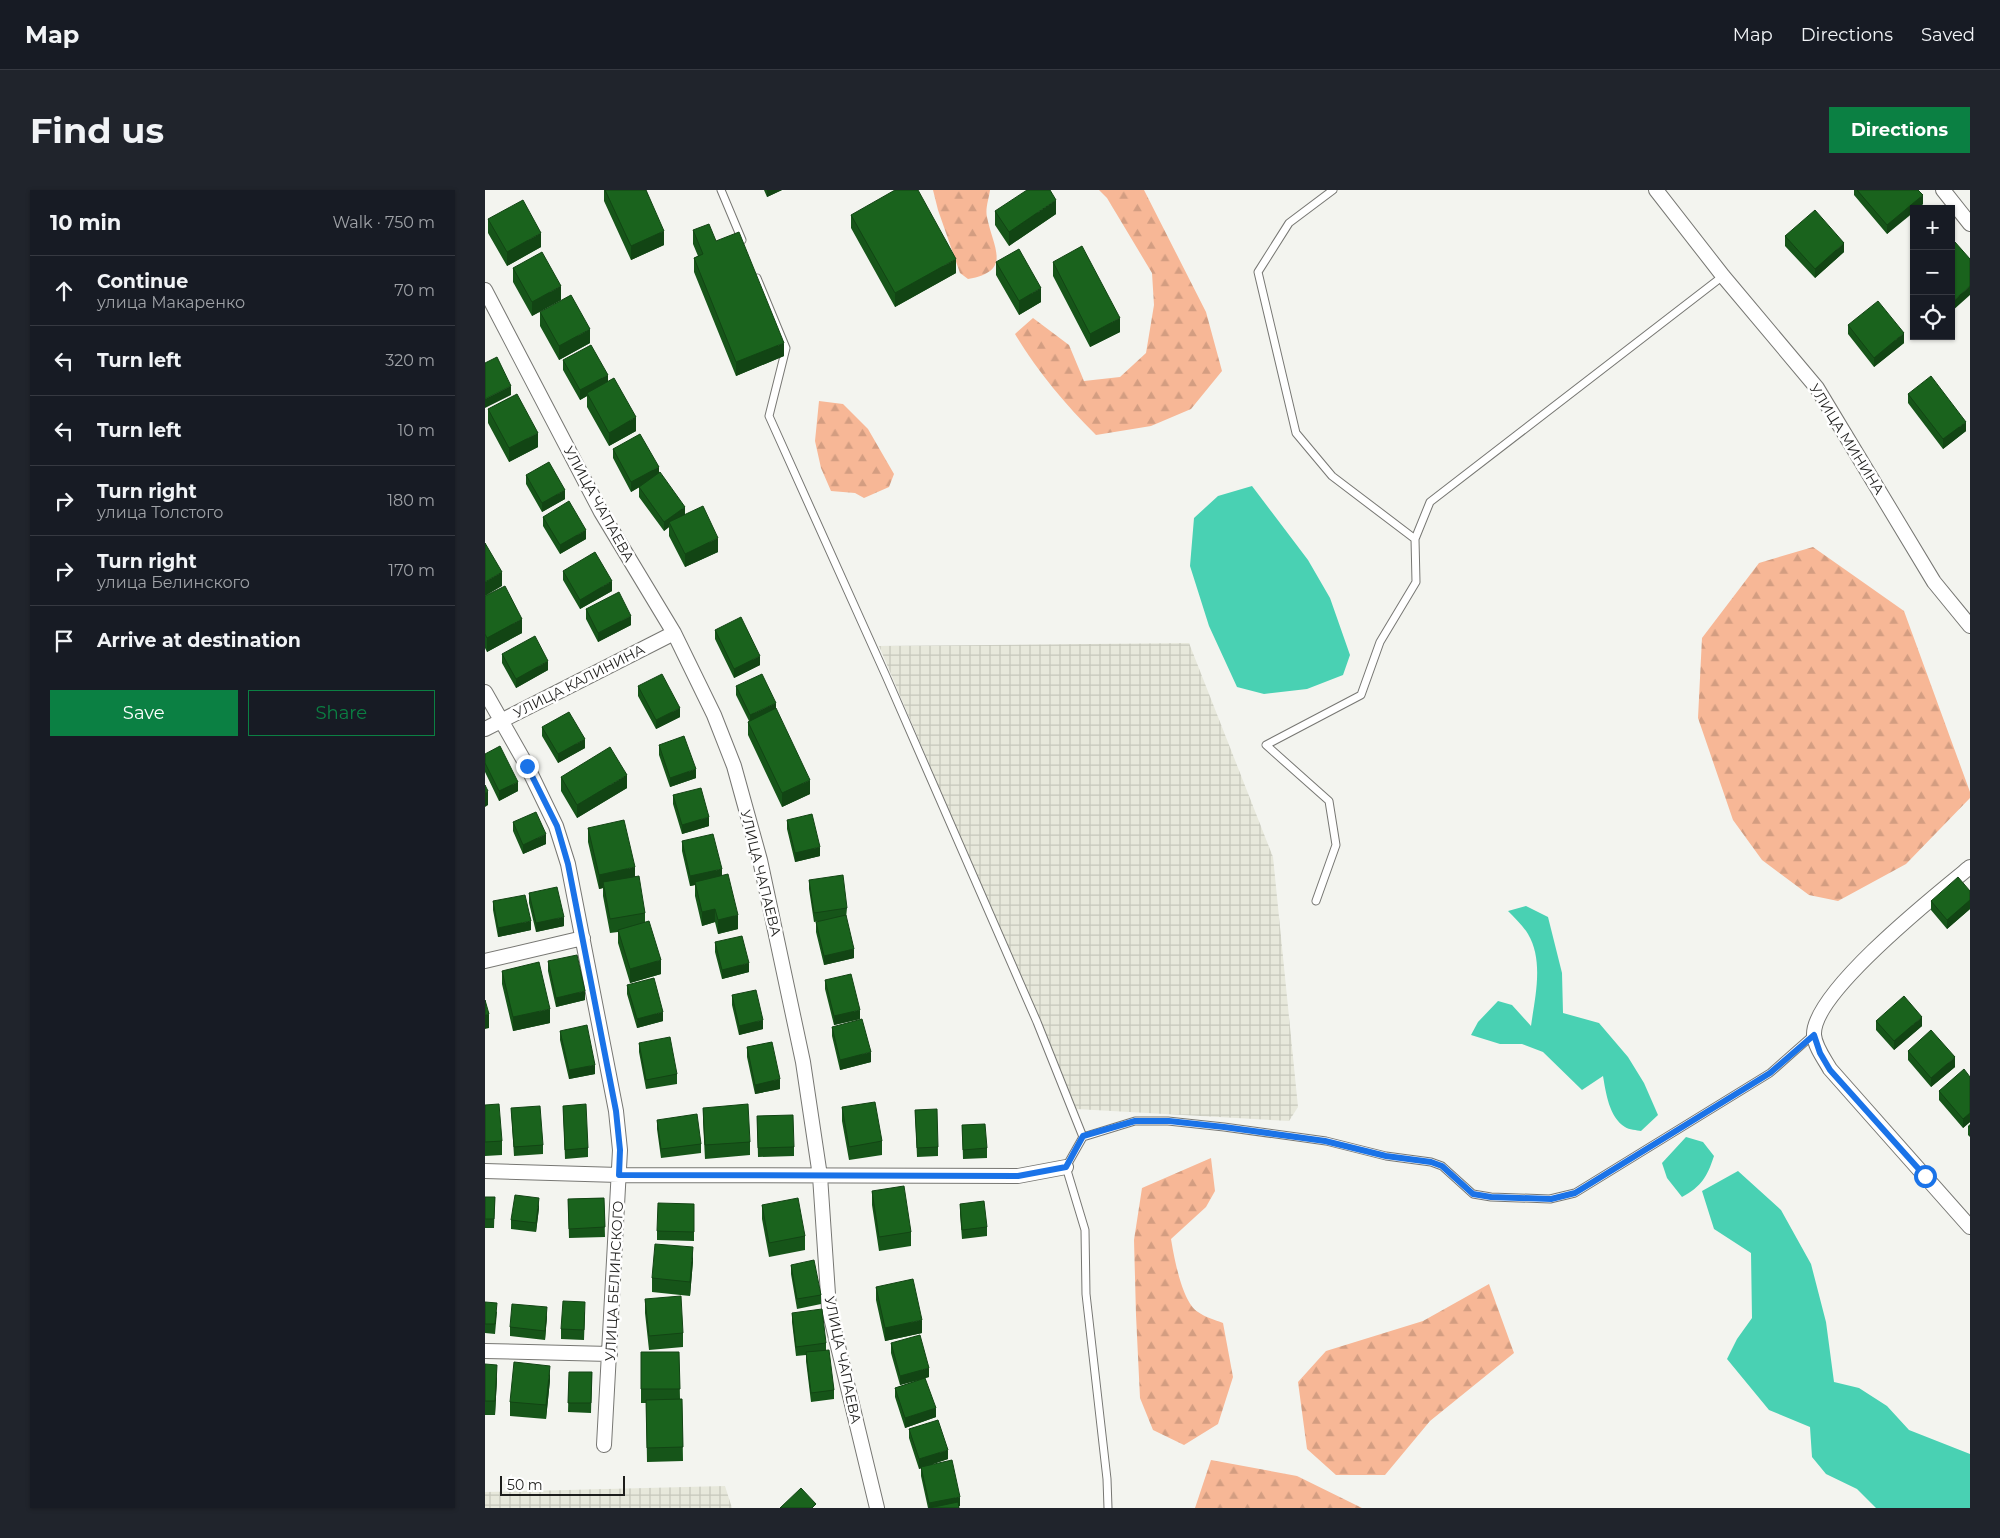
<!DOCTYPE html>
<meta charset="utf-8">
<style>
:root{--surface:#171b24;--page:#20242c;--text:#f1f3f6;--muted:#9ea1a6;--line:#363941;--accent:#0b8043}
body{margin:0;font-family:Montserrat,sans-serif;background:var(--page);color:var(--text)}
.controls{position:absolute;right:15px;top:15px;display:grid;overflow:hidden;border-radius:0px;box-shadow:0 1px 4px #0004}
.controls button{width:45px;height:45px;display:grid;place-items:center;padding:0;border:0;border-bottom:1px solid var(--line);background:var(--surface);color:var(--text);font:25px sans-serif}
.scale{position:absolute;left:15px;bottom:12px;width:125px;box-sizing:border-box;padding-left:5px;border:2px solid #1d1d1b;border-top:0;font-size:14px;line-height:18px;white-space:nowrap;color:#1d1d1b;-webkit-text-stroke:4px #fff;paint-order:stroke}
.stop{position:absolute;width:15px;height:15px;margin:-11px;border:4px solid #1a73e8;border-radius:50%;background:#fff}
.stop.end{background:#1a73e8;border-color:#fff;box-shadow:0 1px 5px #0008}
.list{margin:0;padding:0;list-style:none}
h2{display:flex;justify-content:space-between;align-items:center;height:65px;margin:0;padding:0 20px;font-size:21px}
h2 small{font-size:16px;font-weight:400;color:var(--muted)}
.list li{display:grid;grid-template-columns:32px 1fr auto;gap:15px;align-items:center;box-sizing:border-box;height:70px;padding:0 20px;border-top:1px solid var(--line)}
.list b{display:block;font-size:19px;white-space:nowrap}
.list p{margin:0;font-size:16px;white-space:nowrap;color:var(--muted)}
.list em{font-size:16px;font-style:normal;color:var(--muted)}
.actions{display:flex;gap:10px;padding:15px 20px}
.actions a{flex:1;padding:11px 0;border:1px solid var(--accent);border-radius:0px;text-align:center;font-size:18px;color:var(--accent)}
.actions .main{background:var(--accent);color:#fff}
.icon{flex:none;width:28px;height:28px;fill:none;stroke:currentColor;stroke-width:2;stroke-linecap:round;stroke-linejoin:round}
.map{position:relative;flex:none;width:1485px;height:1318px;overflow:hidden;border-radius:0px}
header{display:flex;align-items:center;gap:30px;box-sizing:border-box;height:70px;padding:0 25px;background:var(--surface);border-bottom:1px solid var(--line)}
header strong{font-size:24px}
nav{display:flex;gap:28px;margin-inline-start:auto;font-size:18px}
.intro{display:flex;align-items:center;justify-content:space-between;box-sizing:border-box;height:120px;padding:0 30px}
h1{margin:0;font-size:35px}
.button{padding:12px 22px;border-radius:0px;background:var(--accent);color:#fff;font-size:18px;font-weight:700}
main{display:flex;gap:30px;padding:0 30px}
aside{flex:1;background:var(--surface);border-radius:0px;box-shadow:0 1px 4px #0004}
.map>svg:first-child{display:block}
.industrial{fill:url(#industrial-grid)}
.forest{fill:url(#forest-firs)}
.water{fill:#49d1b3}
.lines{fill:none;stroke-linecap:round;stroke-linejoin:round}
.service-casing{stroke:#777773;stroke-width:9}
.minor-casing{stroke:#777773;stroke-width:16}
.service{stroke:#fff;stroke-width:7}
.minor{stroke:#fff;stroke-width:14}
.wall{fill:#165519}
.shaded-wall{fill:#124514}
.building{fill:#1a631d;stroke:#124514}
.route{stroke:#1a73e8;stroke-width:6}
.labels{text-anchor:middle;stroke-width:5;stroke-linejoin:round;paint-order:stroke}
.street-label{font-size:14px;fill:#1d1d1b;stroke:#fff}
</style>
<header>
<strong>Map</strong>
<nav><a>Map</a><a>Directions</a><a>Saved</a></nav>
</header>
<div class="intro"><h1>Find us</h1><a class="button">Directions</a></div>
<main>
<aside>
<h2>10 min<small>Walk · 750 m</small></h2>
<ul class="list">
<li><svg class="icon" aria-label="ahead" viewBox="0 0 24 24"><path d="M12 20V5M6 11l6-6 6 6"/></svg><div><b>Continue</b><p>улица Макаренко</p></div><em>70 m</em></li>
<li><svg class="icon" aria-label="left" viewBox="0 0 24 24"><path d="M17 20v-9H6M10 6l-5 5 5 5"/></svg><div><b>Turn left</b></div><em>320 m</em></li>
<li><svg class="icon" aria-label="left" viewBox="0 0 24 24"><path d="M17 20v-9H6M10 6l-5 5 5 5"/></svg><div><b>Turn left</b></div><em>10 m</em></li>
<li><svg class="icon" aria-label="right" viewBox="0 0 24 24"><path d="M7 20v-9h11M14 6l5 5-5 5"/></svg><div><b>Turn right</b><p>улица Толстого</p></div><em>180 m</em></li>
<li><svg class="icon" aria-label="right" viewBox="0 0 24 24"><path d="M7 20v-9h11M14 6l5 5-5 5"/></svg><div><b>Turn right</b><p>улица Белинского</p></div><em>170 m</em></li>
<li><svg class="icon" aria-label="arrive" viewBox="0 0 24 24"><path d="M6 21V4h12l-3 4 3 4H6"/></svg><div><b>Arrive at destination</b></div></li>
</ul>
<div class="actions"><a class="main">Save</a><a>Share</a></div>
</aside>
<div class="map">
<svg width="1485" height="1318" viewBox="0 0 1485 1318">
<defs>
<pattern id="industrial-grid" width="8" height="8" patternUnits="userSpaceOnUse" patternTransform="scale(1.25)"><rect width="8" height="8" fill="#e7e8db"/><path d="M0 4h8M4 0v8" fill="none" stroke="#c6c7bb"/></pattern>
<pattern id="forest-firs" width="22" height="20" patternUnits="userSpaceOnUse" patternTransform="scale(1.25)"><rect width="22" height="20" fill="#f7b796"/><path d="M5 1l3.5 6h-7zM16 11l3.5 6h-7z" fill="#d39d81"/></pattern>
</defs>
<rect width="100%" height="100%" fill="#f3f4ef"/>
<path class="industrial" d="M704,453L788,667L813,917L804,931L591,919L394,456Z
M240,1296L247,1318H0V1302Z"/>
<path class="forest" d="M448,0H505C504,8 500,19 502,27C508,58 528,81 483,89L475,83L453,20Z
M614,0H659L721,122L737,181L706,219L666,236L611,245C580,214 553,182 530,144L548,128L584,155L599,191L635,187L661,163L669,115L667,83L622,8Z
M334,211L358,214L383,239L409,284L404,297L379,308L370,303L346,301L336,278L330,251Z
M1328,357L1419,421L1485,602V608L1421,674L1353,711L1324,705L1277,670L1248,630L1213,528L1217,448L1274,373Z
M726,968L730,1001L721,1017L686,1049C689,1067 697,1112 713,1122C720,1127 730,1130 738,1133L748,1187L733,1234L699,1255L668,1240L655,1208L651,1125L649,1050L657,998Z
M1004,1094L1029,1163L945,1231L900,1285H851L822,1259L813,1192L841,1161L938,1131Z
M726,1270L812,1286L877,1318H710Z"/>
<path class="water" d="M767,296L823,370L845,408L865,465L858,485L822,499L779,504L752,497L724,436L705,376L709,328L733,306Z
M1041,716L1063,727L1077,783L1078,823L1114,833L1143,867L1159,893L1173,925L1156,941C1152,940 1144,940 1140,937C1124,927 1121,903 1118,886L1097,900L1058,862L1037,854H1015L986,845L993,832L1013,811L1027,815L1046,836C1050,807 1059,771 1043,744C1038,736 1030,728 1023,721Z
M1201,947L1218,952L1229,966C1222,987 1217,996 1197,1007L1182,988L1177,973Z
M1253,981L1296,1020L1326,1074L1341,1132L1349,1192L1374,1198L1402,1216L1424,1240L1485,1264V1318H1391L1372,1299L1341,1284L1327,1267L1325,1237L1284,1220L1242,1169L1252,1149L1267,1128L1266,1063L1229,1039L1217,1001Z"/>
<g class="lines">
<defs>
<path id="service" d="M236,0L257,50
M848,0L804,33L773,82L811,243L847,286L930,349
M272,88L301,158L284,226L401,486L552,832L598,947L581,977L600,1040L601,1104L622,1289L623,1318
M831,711L851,655L844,611L781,555L876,505L895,452L931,392L930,349L945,312L1238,86
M598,947L650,931H683L739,937L841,951L901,966L946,972L957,976L988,1004L1006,1007L1065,1009L1090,1003L1285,883L1328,845"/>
<path id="minor" d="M1171,0L1238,86L1332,198L1449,392L1485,436
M1458,0L1485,34
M0,100L116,322L189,443L229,525L249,576L275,670L318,872L335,986L344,1119L392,1318
M0,502L42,576L71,636L83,674L131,921L135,960L119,1255
M0,539L189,443
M1485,677C1452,704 1327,803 1329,845C1330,857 1340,870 1345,879L1485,1037
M0,771L98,748
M0,981L134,985L533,986L581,977
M0,1161L125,1164"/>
</defs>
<use href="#service" class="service-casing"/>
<use href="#minor" class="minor-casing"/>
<use href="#service" class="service"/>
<use href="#minor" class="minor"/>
</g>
<path class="wall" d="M119,0H161L179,55L146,70L119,11Z
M279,0H297L282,7Z
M1369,0H1433L1438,14L1432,19H1429L1402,44L1369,5Z
M510,21L571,24L524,56L510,35Z
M366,25L471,83L410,117L366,38Z
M3,29L56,57L22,76L3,43Z
M208,40L231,51L299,166L251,186L209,82V68L213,66L208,54Z
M1300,46L1359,62L1330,88L1300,56Z
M511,72L556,112L534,125L511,85Z
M568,72L635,142L605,157L568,86Z
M28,78L76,110L47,126L28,92Z
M55,122L105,153L74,170L55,136Z
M1363,135L1419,153L1389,177L1363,144Z
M78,170L123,191L151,241L124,256L102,217V206L95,210L78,180Z
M1423,204L1481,241L1458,259L1423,213Z
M3,219L53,257L24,272L3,233Z
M128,259L174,283L200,325L233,362L200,377L184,346V337L179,341L154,307V297L146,302L128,268Z
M41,285L80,309L57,322L41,294Z
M58,327L101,349L75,364L58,336Z
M78,381L127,401L95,419L78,390Z
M0,406L37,443L2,462L0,458Z
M101,419L146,435L113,452L101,429Z
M230,440L275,475L249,488L230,449Z
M17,464L63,480L31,498L17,473Z
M153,496L195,527L171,539L153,506Z
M251,496L325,604L297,617L263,545V532L264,531L251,505Z
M57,537L100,558L73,573L57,546Z
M174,555L211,588L185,597L174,565Z
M0,564L33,601L14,611L0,582Z
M76,587L142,598L92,628L76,601Z
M188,605L224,636L197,644L188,614Z
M302,630L335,666L310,672L302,639Z
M28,632L61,654L38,664L28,641Z
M103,638L150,687L160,723V732L176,784L145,793L133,753V742L125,743L118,706V698L114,699L103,652Z
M197,651L237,686L253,739L233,744L230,732L217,736L210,706V695L205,696L197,661Z
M324,690L362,718L361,728L369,768L339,775L331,742V732L337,731L329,732L324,699Z
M1485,701V719L1462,739L1446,720V711Z
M44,703L79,736L51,742L44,713Z
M8,711L46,740L13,747L8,720Z
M230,752L264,782L237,789L230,762Z
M63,771L100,810L71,817L63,781Z
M17,781L65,833L28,841L17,794Z
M340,790L375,829L349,835L340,799Z
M142,795L178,831L152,838L142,804Z
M247,805L278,839L254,845L247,815Z
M1391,831L1437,836L1409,860L1391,840Z
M347,837L386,872L355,880L347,846Z
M75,841L110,884L84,889L75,850Z
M154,853L192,884V894L161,899L154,862Z
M262,857L295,899L270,904L262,867Z
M1423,861L1470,877L1446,897L1423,870Z
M1485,887V932L1478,938L1454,910V901Z
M0,915L17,951V965L0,966Z
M78,916L103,958V967L80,969Z
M357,917L397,951V965L364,970L357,931Z
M26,918L58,955V964L29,966Z
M218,918L265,952V965L220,969L218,931Z
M430,920L453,957V966L432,967Z
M272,926L309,957V966L273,967Z
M172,930L216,954V963L176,968L172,939Z
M1485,934V947L1483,945V936Z
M477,935L502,958V968L478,969Z
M387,1001L426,1042V1056L394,1061L387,1015Z
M0,1007H10L9,1038H0Z
M119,1008L120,1047L84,1048L83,1009Z
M209,1014V1051L172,1050V1041Z
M475,1014L502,1037V1046L477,1049L475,1024Z
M277,1015L320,1046V1060L284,1067L277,1029Z
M54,1018L51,1042L26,1039V1030Z
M208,1071L205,1106L167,1102V1088Z
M306,1075L336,1105V1114L312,1119L306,1084Z
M391,1097L437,1143L400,1151L391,1110Z
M160,1109L198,1143V1157L164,1160L160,1123Z
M0,1112L12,1122L10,1144L0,1143Z
M100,1122L99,1150L76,1149V1139Z
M307,1123L341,1153V1160L349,1200V1209L326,1212L321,1171V1165L311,1166L307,1132Z
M62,1126L60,1150L25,1146V1137Z
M406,1153L444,1187L440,1188L451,1227L420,1238L410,1207V1198L434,1190L415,1195L406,1163Z
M156,1162H194L195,1209H197L198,1271L162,1272L161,1213H156Z
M0,1174L12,1188L10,1225H0Z
M84,1182H107L106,1223L83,1222Z
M65,1190L61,1229L25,1226V1212Z
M424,1239L463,1269L447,1274L475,1316H474V1318H443L436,1286V1278L434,1279L424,1248Z"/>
<path class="shaded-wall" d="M282,0H297L282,7Z
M1438,5V14L1432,19H1429V22L1402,44V35Z
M571,10V24L524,56V42Z
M179,41V55L146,70V56Z
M56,43V57L22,76V62Z
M1359,53V62L1330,88V79Z
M471,69V83L410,117V103Z
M76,96V110L47,126V112Z
M1485,96V105L1466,122V113Z
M556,98V112L534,125V111Z
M635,128V142L605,157V144Z
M105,139V153L74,170V156Z
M1419,143V153L1389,177V168Z
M299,153V166L251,186V172Z
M123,185V194L102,203V206L95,210V200Z
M26,196V205L0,218V209Z
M151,227V241L124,256V243Z
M1481,232V241L1458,259V249Z
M53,243V257L24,272V258Z
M174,277V286L146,302V292Z
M80,300V309L57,322V313Z
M200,317V326L184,332V337L179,341V332Z
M101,340V349L75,364V355Z
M233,348V362L200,377V364Z
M17,382V396L0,406V392Z
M127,391V401L95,419V410Z
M146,426V435L113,452V443Z
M37,429V443L2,462V448Z
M275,466V475L249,488V479Z
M63,471V480L31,498V489Z
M291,513V522L265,534V525Z
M195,518V527L171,539V530Z
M100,549V558L73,573V564Z
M211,579V588L185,597V588Z
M142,585V598L92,628V615Z
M325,590V604L297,617V603Z
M33,592V601L14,611V601Z
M3,601V615L0,617V603Z
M224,627V636L197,644V635Z
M61,644V654L38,664V655Z
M335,657V666L310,672V663Z
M150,677V690L118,692V698L114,699V685Z
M237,679V688L210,692V695L205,696V686Z
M1485,710V719L1462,739V730Z
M230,719V732L217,736V722Z
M253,725V739L233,744V730Z
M79,727V736L51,742V733Z
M46,731V740L13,747V738Z
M369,759V768L339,775V766Z
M176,770V784L145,793V779Z
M264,773V782L237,789V780Z
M100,801V810L71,817V808Z
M65,819V833L28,841V827Z
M375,820V829L349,835V826Z
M178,822V831L152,838V829Z
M4,824V838L0,839V825Z
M1437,827V836L1409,860V851Z
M278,830V839L254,845V836Z
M386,862V872L355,880V870Z
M1470,867V877L1446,897V888Z
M110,875V884L84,889V880Z
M295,889V899L270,904V895Z
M1485,923V932L1478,938V929Z
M54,1008V1018L51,1042V1033Z
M208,1057V1071L205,1106V1092Z
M62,1117V1126L60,1150V1141Z
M437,1130V1143L400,1151V1138Z
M12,1175V1188L10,1225V1211Z
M65,1176V1190L61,1229V1215Z
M444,1178V1187L415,1195V1186Z
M451,1218V1227L420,1238V1228Z
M463,1260V1269L434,1279V1269Z
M475,1307V1316L465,1318H444V1313Z"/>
<path class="building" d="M120,0H161L179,41L146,56Z
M410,0H433L471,69L410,103L366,25Z
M542,0H565L571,10L524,42L510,21Z
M1372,0H1433L1438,5L1402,35Z
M38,10L56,43L22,62L3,29Z
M1330,20L1359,53L1330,79L1300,46Z
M224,34L231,51L254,42L299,153L251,172L209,68L218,64L208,40Z
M1470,52L1485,69V96L1466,113V55Z
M597,56L635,128L605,144L568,72Z
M534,59L556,98L534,111L511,72Z
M57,62L76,96L47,112L28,78Z
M86,105L105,139L74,156L55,122Z
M1393,111L1419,143L1389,168L1363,135Z
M106,155L123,185L95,200L78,170Z
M12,167L26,196L0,209V173Z
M1446,186L1481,232L1458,249L1423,204Z
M129,188L151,227L124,243L102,203Z
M32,204L53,243L24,258L3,219Z
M155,244L174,277L146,292L128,259Z
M64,272L80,300L57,313L41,285Z
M175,282L200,317L179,332L154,297Z
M84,311L101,340L75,355L58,327Z
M218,316L233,348L200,364L184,332Z
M0,353L17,382L0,392Z
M110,362L127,391L95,410L78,381Z
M20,396L37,429L2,448L0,444V406Z
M134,402L146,426L113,443L101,419Z
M256,427L275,466L249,479L230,440Z
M50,446L63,471L31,489L17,464Z
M177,484L195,518L171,530L153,496Z
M277,484L291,513L265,525L251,496Z
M291,518L325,590L297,603L263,532Z
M84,522L100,549L73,564L57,537Z
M199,546L211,579L185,588L174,555Z
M15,556L33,592L14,601L0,573V564Z
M125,557L142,585L92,615L76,587Z
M0,595L3,601L0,603Z
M216,598L224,627L197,635L188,605Z
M51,622L61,644L38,655L28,632Z
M327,624L335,657L310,663L302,630Z
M139,630L150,677L114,685L103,638Z
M228,644L237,679L205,686L197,651Z
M243,684L253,725L233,730L230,719L217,722L210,692Z
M358,685L362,718L329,723L324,690Z
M154,686L160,723L125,729L118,692Z
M1473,687L1485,701V710L1462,730L1446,711Z
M72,697L79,727L51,733L44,703Z
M40,705L46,731L13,738L8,711Z
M361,725L369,759L339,766L331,732Z
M164,731L176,770L145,779L133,740Z
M257,746L264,773L237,780L230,752Z
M92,765L100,801L71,808L63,771Z
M54,772L65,819L28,827L17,781Z
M366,784L375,820L349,826L340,790Z
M169,788L178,822L152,829L142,795Z
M271,800L278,830L254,836L247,805Z
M1419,806L1437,827L1409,851L1391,831Z
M0,810L4,824L0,825Z
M377,829L386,862L355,870L347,837Z
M102,835L110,875L84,880L75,841Z
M1446,840L1470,867L1446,888L1423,861Z
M185,847L192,884L161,890L154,853Z
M287,852L295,889L270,895L262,857Z
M1479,879L1485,887V923L1478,929L1454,901Z
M390,912L397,951L364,957L357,917Z
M14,914L17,951L0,952V915Z
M101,914L103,958L80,960L78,916Z
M263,914L265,952L220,955L218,918Z
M55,916L58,955L29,957L26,918Z
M452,919L453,957L432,958L430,920Z
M212,924L216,954L176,959L172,930Z
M308,925L309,957L273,958L272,926Z
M500,934L502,958L478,960L477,935Z
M419,996L426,1042L394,1047L387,1001Z
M30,1005L54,1008L51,1033L26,1030Z
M0,1007H10L9,1029H0Z
M119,1008L120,1037L84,1039L83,1009Z
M313,1008L320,1046L284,1053L277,1015Z
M499,1011L502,1037L477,1040L475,1014Z
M173,1013L209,1014V1042L172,1041Z
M170,1054L208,1057L205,1092L167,1088Z
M329,1070L336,1105L312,1109L306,1075Z
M428,1089L437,1130L400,1138L391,1097Z
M196,1106L198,1143L164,1146L160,1109Z
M78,1111L100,1112L99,1140L76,1139Z
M0,1112L12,1113L10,1134H0Z
M27,1114L62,1117L60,1141L25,1137Z
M337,1119L341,1153L311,1157L307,1123Z
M435,1145L444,1178L415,1186L406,1153Z
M344,1160L349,1200L326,1203L321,1162Z
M156,1162H194L195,1199H156Z
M29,1172L65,1176L61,1215L25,1212Z
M0,1174L12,1175L10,1211H0Z
M84,1182H107L106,1213H83Z
M440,1188L451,1218L420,1228L410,1198Z
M197,1209L198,1257L162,1258L161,1210Z
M453,1230L463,1260L434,1269L424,1239Z
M467,1270L475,1307L444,1313L436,1277Z
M316,1298L331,1314L327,1318H295Z
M473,1312L474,1318H444Z"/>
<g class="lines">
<path class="route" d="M42,576L72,636L83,674L131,921L135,960L134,985L533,986L581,977L598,946L650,931H684L739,937L840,951L901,966L946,972L957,976L988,1004L1006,1007L1066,1009L1090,1003L1285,883L1329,845L1335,863L1345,880L1440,986"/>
</g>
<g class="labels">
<g class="street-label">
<text transform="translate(1362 249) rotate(58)" y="5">УЛИЦА МИНИНА</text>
<text transform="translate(114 314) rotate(61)" y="5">УЛИЦА ЧАПАЕВА</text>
<text transform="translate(94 491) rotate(-27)" y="5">УЛИЦА КАЛИНИНА</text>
<text transform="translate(276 683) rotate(76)" y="5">УЛИЦА ЧАПАЕВА</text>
<text transform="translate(129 1091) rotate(-87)" y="5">УЛИЦА БЕЛИНСКОГО</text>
<text transform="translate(358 1170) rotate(78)" y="5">УЛИЦА ЧАПАЕВА</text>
</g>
</g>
</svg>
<div class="controls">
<button>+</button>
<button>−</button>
<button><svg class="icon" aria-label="locate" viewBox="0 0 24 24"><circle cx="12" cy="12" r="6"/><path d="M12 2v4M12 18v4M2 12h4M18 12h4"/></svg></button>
</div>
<div class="scale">50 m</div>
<div class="stop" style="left:1440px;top:986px"></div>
<div class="stop end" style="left:42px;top:576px"></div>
</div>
</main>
